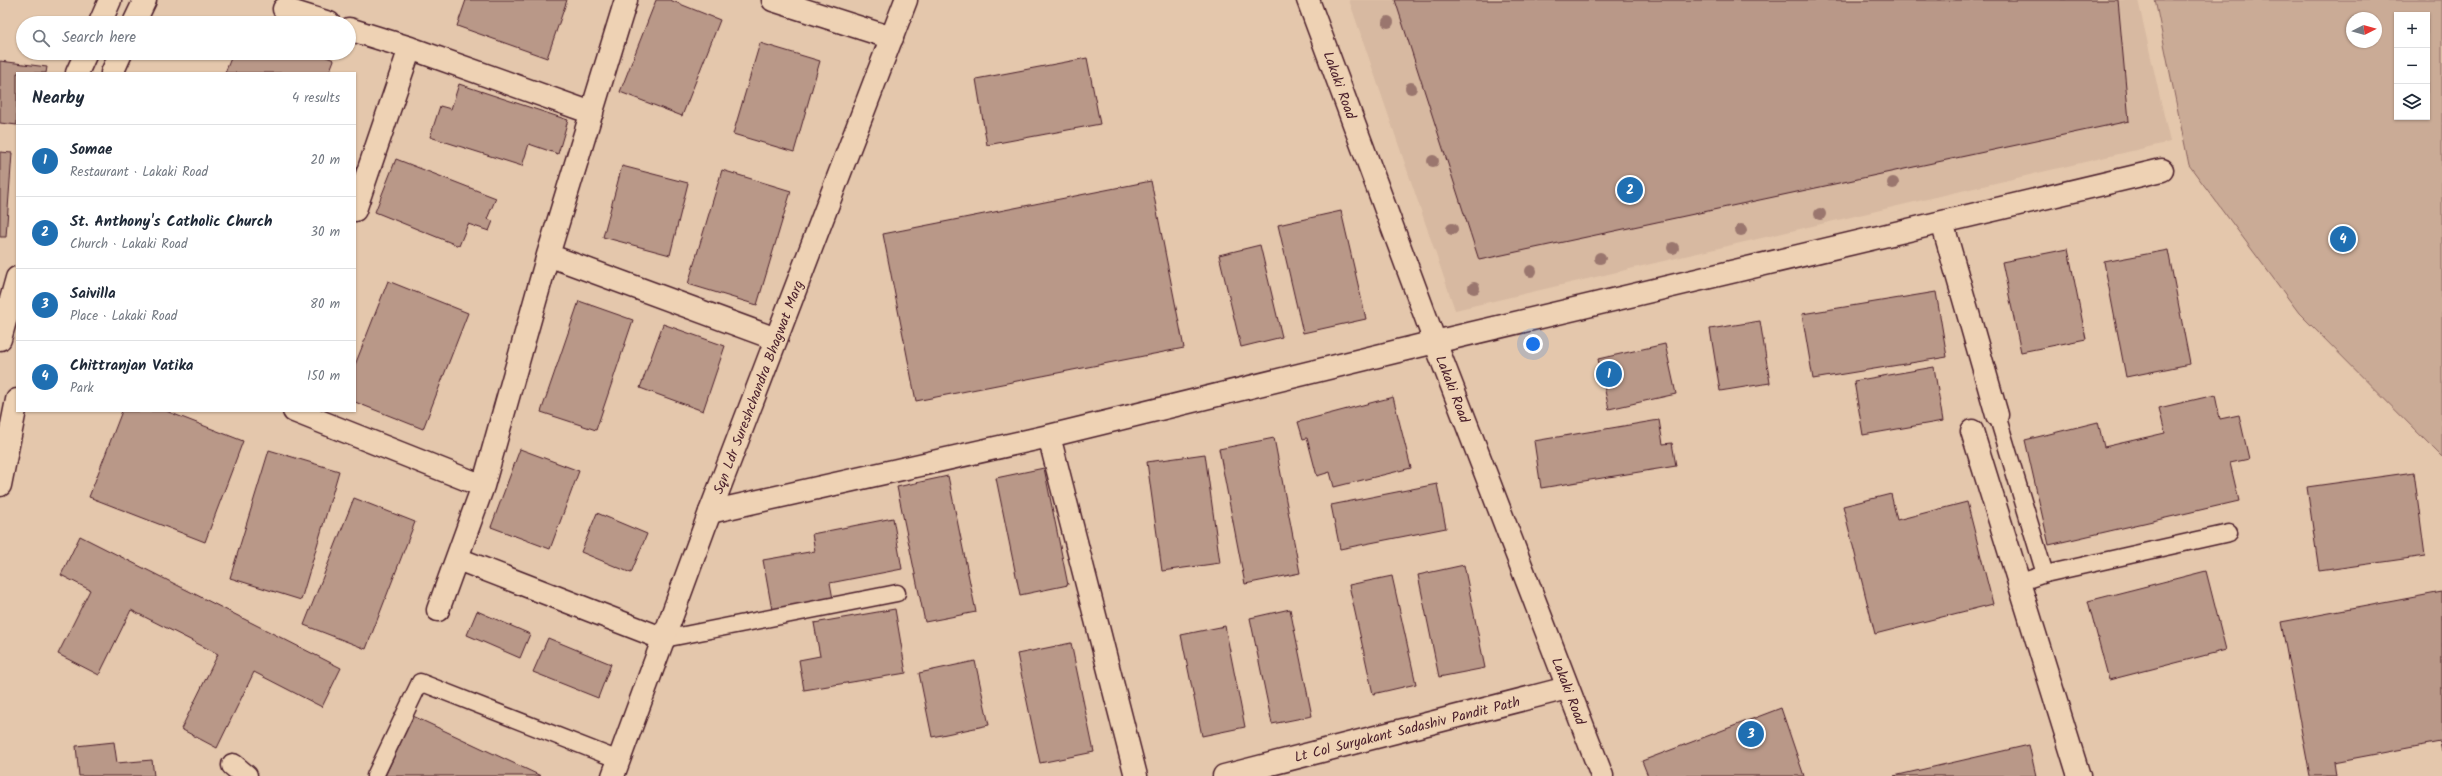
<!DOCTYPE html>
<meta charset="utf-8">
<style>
:root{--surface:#fff;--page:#f2f2f3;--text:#1f2937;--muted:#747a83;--line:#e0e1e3;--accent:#1f6fb2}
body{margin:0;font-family:Kalam,sans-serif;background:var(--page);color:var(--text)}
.controls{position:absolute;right:12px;top:12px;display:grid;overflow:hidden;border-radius:0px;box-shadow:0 1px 3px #0004}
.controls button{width:36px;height:36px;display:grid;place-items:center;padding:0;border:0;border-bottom:1px solid var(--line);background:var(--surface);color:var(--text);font:20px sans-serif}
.compass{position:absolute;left:2346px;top:12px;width:36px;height:36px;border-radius:50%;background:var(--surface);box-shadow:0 1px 3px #0004;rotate:84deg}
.you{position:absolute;left:1533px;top:344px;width:14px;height:14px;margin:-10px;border:3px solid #fff;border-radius:50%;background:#1a73e8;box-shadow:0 0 0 6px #1a73e833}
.badge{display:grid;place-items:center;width:26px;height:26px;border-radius:50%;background:var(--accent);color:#fff;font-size:13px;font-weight:700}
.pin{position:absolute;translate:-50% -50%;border:2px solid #fff;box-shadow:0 1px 4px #0006}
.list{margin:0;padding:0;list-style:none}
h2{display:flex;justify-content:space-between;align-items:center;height:52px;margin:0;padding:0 16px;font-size:17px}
h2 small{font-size:13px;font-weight:400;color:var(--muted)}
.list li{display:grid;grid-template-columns:26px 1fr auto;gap:12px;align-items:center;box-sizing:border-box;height:72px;padding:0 16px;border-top:1px solid var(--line)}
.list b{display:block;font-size:15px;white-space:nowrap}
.list p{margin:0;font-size:13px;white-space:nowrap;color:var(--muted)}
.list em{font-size:13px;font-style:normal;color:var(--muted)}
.icon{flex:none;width:22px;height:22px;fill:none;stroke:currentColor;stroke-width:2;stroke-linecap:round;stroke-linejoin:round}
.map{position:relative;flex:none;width:2442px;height:776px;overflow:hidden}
.search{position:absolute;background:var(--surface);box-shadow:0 1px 3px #0004;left:16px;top:16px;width:340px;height:44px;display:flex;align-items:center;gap:10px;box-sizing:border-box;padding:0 14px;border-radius:22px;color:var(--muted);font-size:15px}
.panel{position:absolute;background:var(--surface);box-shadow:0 1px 3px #0004;left:16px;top:72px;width:340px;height:340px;border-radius:0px}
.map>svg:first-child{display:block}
.built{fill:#d7b9a1}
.green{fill:#caab96;stroke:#8a6560;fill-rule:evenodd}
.building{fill:#b99888;stroke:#4a1f2b}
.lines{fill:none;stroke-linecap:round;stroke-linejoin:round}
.service-casing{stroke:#4a1f2b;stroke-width:19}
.minor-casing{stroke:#4a1f2b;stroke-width:25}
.tertiary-casing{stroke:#4a1f2b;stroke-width:25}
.secondary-casing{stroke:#4a1f2b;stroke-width:25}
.service{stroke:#eed2b4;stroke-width:16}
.minor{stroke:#eed2b4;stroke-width:22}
.tertiary{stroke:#eed2b4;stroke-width:22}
.secondary{stroke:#eed2b4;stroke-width:22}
.tree{fill:#9a766e}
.labels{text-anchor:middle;stroke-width:3.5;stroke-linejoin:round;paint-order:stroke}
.street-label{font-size:14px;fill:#4a1f2b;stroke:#eed2b4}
</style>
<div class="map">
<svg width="2442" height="776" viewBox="0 0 2442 776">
<rect width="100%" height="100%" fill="#e4c7ac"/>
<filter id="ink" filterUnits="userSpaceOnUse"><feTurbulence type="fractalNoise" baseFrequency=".025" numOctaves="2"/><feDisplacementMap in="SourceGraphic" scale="8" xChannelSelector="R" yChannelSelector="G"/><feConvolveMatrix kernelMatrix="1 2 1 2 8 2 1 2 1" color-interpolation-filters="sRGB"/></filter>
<g filter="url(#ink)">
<path class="built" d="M1349,0H2138L2170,142L1455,310Z"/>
<path class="green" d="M2155,0H2442V457L2299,313L2189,165ZM2397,15H2427V117H2397ZM2352,18H2376V42H2352Z"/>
<path class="building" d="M466,0H567L547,58L457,26Z
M656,0H670L720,20L682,116L620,92Z
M1395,0H2118L2129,121L1479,260Z
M760,43L820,61L794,152L733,134Z
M233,53H316L334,60L329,73H225Z
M1087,58L1100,124L987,145L976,79Z
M0,61L47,67L46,73H17V125L0,123Z
M459,84L568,120L558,154L529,144L522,166L430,137L440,106L451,109Z
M0,152L12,153L6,237H0Z
M396,159L496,198L487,219L493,221L489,231L468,224L459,246L375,212Z
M622,166L688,183L670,255L603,237Z
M722,170L791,191L757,305L688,284Z
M1151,181L1184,348L916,401L883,234Z
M1341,211L1366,319L1303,333L1278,225Z
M1260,245L1282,337L1241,347L1219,255Z
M2068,249L2086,339L2021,352L2002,262Z
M2168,250L2190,364L2126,377L2104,262Z
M388,281L468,313L423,429L355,402V365Z
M1936,292L1947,357L1813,379L1802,314Z
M579,301L633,320L596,430L541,412Z
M1760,321L1770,383L1720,391L1710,329Z
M663,324L725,346L703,411L640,388Z
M1665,344L1676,394L1609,409L1598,359Z
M1934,367L1943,421L1863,435L1854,381Z
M2215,395L2220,419L2239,415L2249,459L2230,463L2239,501L2049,545L2025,440L2098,422L2104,447L2165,433L2159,408Z
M1393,397L1411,468L1334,487L1330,472L1317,476L1307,438L1303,439L1298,422Z
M122,411H166L243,441L205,542L89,497Z
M1659,420L1663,444L1672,443L1676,466L1541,488L1534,441Z
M1274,438L1300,573L1245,584L1219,449Z
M520,449L579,471L550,549L491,527Z
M269,450L339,471L301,600L230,578Z
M1205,454L1220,563L1162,571L1147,462Z
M1044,468L1068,585L1020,595L996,478Z
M2414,472L2425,556L2319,571L2307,487Z
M948,476L976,612L925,622L897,487Z
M1437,484L1446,528L1340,549L1331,505Z
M1891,494L1897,520L1967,502L1993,604L1875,634L1843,506Z
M354,498L415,522L366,649L304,625Z
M597,513L647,534L631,573L581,552Z
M893,518L902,569L830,583L833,599L772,610L763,560L815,551L812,534Z
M80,536L341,668L322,707L254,672L217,748L181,729L218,654L131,610L99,675L58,654L90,590L61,575Z
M1464,565L1485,668L1439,677L1418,575Z
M2206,571L2226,650L2109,680L2088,601Z
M1392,576L1416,684L1373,694L1349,585Z
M2442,592V752L2440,742L2334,762L2336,776H2310L2281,622Z
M895,609L906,673L804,690L799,660L820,656L814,623Z
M1290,609L1312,716L1272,724L1250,618Z
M477,611L530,634L520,658L467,635Z
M1225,626L1245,727L1202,736L1181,635Z
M548,638L611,664L598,698L533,672Z
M1071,643L1094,752L1040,763L1017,654Z
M975,661L989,725L932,737L919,673Z
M1781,708L1804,776H1648L1642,761Z
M413,716L541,776H385Z
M114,742L117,763L152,760L154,776H79L76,746Z
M2029,745L2036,776H1894Z"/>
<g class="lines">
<defs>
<path id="service" d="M1997,415L2045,574
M2018,583L2045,574L2229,533
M664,639L897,593
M375,776L420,682L619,760"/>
<path id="minor" d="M773,0L892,38
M284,9L329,23
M349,29L410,48L592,113
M355,210L410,48
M1942,222L1997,415
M548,255L776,339
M294,411L483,486
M1972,431L2079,776
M1049,436L1136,776
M710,512L1049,436L1435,342L2162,170
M458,559L664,639
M438,610L483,486L548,255L626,0
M233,765L246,776
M1224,776L1567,688"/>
<path id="tertiary" d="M100,23L110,0
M134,23L145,0
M77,73L86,53
M112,73L121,53
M0,339L17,278
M0,485L17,400
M613,776L710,512L906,0"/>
<path id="secondary" d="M1308,0L1435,342L1602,776"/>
</defs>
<use href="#service" class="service-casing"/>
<use href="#minor" class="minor-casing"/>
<use href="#tertiary" class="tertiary-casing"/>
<use href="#secondary" class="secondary-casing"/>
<use href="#service" class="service"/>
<use href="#minor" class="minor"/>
<use href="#tertiary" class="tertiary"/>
<use href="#secondary" class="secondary"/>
</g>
<g class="tree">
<circle cx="1388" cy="22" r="6"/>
<circle cx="1411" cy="88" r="6"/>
<circle cx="1433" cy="161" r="6"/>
<circle cx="1893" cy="183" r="6"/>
<circle cx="1820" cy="214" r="6"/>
<circle cx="1452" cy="229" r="6"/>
<circle cx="1741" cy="230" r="6"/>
<circle cx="1673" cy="248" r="6"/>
<circle cx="1600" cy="258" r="6"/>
<circle cx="1531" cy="271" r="6"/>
<circle cx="1474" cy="288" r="6"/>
</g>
</g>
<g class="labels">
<g class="street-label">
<text transform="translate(1340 85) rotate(70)" y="5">Lakaki Road</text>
<text transform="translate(758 387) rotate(-69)" y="5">Sqn Ldr Sureshchandra Bhagwat Marg</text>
<text transform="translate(1453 389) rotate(69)" y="5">Lakaki Road</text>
<text transform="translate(1569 691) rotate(69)" y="5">Lakaki Road</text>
<text transform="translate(1407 729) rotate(-14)" y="5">Lt Col Suryakant Sadashiv Pandit Path</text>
</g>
</g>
</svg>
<div class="controls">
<button>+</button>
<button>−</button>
<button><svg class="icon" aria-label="layers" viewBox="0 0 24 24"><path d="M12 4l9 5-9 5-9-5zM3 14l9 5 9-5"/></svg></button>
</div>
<svg class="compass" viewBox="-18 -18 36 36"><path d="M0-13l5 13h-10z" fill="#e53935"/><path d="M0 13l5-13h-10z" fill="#747a83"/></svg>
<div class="you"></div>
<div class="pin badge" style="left:1609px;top:374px">1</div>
<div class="pin badge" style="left:1630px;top:190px">2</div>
<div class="pin badge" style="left:1751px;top:734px">3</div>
<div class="pin badge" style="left:2343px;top:239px">4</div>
<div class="search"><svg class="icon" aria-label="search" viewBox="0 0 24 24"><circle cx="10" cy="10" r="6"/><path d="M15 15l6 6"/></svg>Search here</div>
<section class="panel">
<h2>Nearby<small>4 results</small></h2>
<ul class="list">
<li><span class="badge">1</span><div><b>Somae</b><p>Restaurant · Lakaki Road</p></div><em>20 m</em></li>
<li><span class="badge">2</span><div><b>St. Anthony's Catholic Church</b><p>Church · Lakaki Road</p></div><em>30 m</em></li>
<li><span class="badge">3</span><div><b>Saivilla</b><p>Place · Lakaki Road</p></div><em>80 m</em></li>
<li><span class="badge">4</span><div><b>Chittranjan Vatika</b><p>Park</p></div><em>150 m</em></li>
</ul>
</section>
</div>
